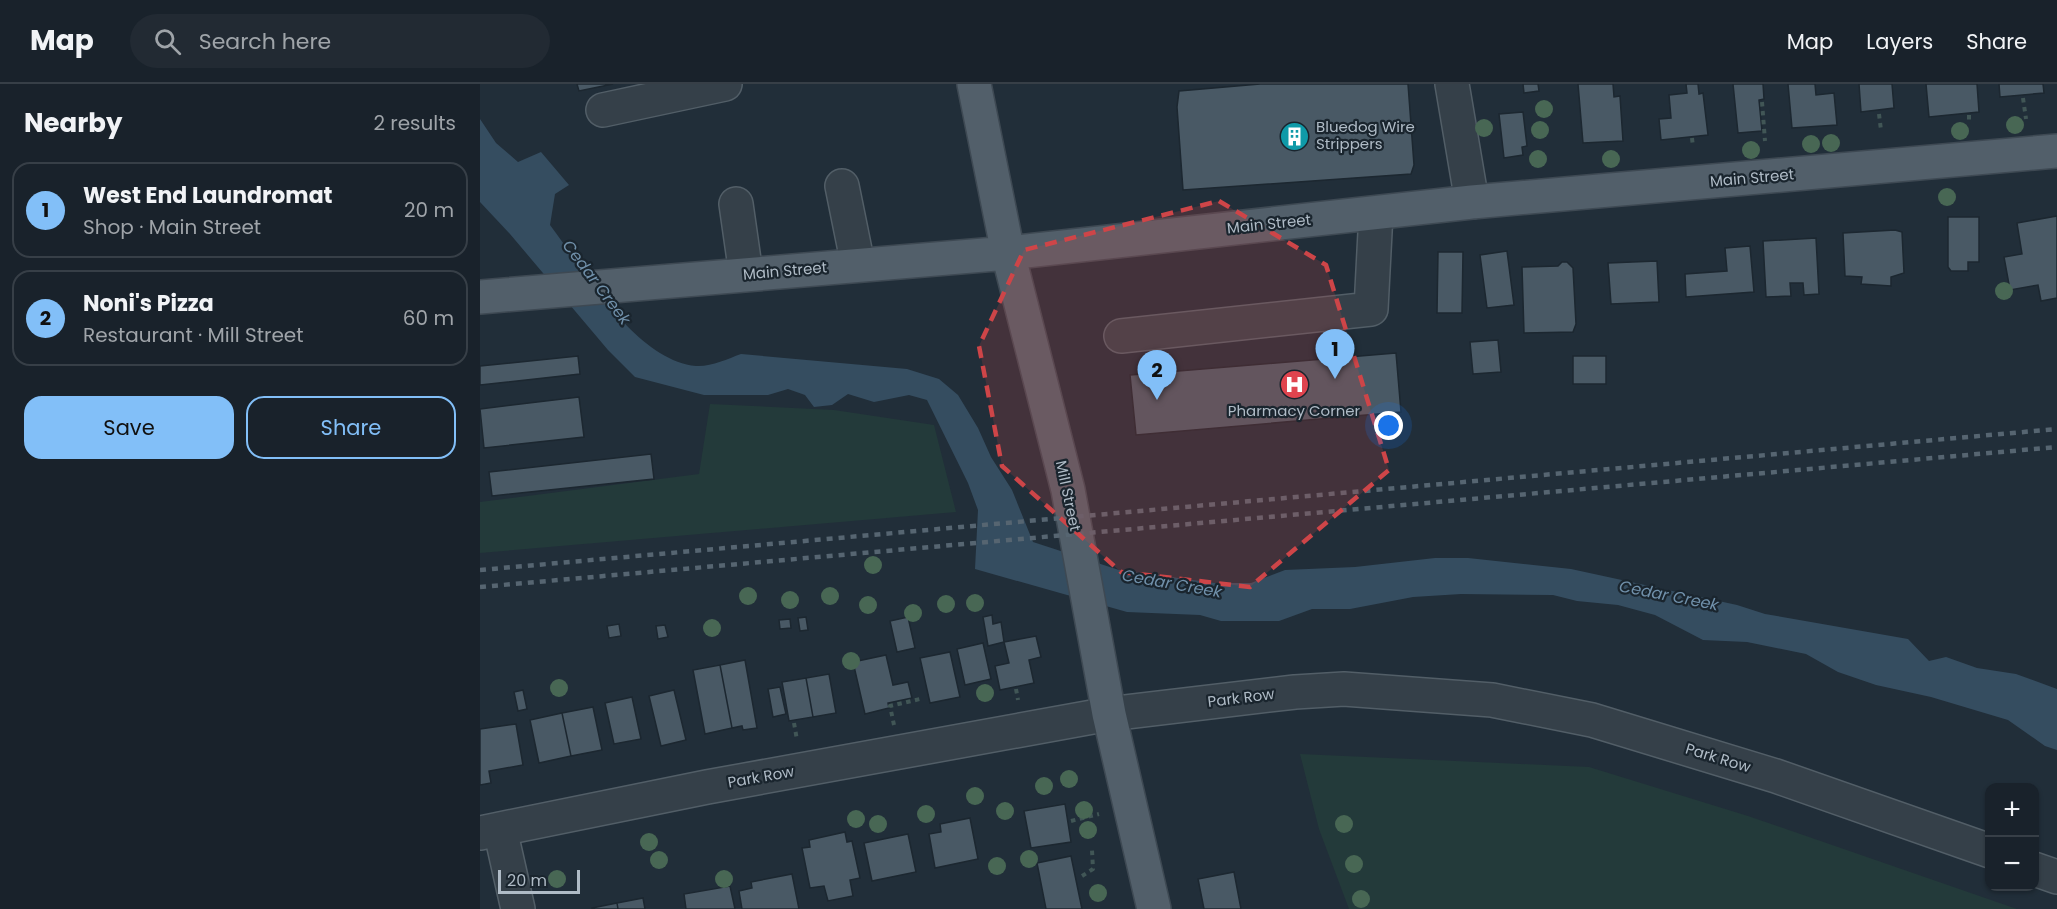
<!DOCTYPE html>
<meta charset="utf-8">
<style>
:root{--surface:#19222b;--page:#222a33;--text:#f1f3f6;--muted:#9fa4a9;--line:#373f47;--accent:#82bff8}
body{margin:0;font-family:Poppins,sans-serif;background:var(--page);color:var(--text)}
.controls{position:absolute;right:18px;bottom:18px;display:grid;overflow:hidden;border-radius:12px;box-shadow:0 2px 4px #0004}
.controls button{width:54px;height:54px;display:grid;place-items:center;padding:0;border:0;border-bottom:2px solid var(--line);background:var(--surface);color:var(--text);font:30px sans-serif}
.scale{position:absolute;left:18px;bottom:15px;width:82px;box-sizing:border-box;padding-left:6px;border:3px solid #afbbc6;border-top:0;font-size:16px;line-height:21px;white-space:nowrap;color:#afbbc6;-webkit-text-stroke:4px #1a252e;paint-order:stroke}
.you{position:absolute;left:909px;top:342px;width:21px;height:21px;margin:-15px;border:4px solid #fff;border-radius:50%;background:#1a73e8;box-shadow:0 0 0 9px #1a73e833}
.badge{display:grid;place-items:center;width:39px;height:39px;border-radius:50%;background:var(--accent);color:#111;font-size:20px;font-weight:700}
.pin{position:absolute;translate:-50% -50px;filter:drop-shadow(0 2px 3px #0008)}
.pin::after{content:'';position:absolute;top:32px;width:21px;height:18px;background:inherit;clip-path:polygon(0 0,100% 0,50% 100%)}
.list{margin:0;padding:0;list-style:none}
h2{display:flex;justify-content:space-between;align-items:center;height:78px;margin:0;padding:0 24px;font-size:26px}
h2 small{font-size:20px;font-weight:400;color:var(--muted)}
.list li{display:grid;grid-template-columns:39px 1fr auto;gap:18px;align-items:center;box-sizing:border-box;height:96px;margin:0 12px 12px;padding:0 12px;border:2px solid var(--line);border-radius:18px}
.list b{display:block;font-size:22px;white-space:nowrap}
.list p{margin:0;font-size:20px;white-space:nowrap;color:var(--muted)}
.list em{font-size:20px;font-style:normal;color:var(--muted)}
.actions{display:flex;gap:12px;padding:18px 24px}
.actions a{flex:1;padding:14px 0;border:2px solid var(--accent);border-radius:18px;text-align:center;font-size:21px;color:var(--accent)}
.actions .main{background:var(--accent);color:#111}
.icon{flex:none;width:33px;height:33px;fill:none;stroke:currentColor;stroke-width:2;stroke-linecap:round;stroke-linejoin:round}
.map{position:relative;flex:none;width:1577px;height:825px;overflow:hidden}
header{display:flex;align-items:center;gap:36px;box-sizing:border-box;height:84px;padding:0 30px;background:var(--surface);border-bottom:2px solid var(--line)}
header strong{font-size:28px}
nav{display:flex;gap:33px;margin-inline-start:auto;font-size:21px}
.search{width:420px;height:54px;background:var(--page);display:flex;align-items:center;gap:15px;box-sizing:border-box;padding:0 21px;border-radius:33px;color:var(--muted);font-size:22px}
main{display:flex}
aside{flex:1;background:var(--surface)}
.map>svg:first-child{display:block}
.green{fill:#233a3a}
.water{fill:#354d60}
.building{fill:#495965;stroke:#1c2730;stroke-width:1.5}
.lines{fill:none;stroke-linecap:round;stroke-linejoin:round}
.minor-casing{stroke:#525e67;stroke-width:36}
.major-casing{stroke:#3e4953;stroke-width:36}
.path{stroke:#415656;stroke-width:4;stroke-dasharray:4.5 4.5;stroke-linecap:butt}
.minor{stroke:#354049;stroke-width:33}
.major{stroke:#525f6a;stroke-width:33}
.rail{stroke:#566571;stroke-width:4.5;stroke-dasharray:6 6;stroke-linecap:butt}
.tree{fill:#486754}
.marked{fill:#ce4548;fill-opacity:0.2;stroke:#ce4548;stroke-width:4.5;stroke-dasharray:12 8;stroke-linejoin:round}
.labels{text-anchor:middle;stroke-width:4.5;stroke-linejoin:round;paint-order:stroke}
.poi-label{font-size:15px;fill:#afbbc6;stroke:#1a252e;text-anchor:start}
.street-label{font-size:15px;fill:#afbbc6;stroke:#1a252e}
.water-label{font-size:16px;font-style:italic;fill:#7090aa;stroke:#1a252e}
</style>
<header>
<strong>Map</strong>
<div class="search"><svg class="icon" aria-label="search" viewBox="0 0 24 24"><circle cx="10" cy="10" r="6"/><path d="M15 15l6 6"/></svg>Search here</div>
<nav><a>Map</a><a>Layers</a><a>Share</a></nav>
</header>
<main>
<aside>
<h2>Nearby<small>2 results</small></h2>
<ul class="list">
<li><span class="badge">1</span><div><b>West End Laundromat</b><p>Shop · Main Street</p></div><em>20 m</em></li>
<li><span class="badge">2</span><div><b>Noni's Pizza</b><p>Restaurant · Mill Street</p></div><em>60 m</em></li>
</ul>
<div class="actions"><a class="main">Save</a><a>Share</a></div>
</aside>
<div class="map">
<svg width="1577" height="825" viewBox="0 0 1577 825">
<rect width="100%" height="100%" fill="#212e39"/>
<path class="green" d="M230,320L354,326L454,341L476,428L0,469V418L219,390Z
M820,670L1109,683L1268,732L1537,825H869L839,745Z"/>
<path class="water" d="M0,35L16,59L38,78L61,68L89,101L75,110L70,141C104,186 155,276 216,282C231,283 247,275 261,270L427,285L459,295L478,311L498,344L511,373L532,406L553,458L639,486L735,499H771L805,486L875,483L955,474H988L1091,485L1257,521L1285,530L1428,555L1449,577L1466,573L1497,584L1536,590L1577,605V666L1565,662L1528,636L1451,613L1396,601L1358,588L1326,570L1267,558L1223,556L1175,531L1138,521L1097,517L1073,511L981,510L933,513L870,525H832L799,537H741L720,531L647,528L495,485L498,426L488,399L447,316L429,311L394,318L368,310L352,321L334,323L325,311L308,305L288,311H224L155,293L128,266L30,150L0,118Z"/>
<path class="building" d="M97,0H133L99,7Z
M780,0H928L934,81L931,90L703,106L697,23L699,7Z
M1043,0H1058L1059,7L1044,9Z
M1098,0H1133L1134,13L1140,12L1143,57L1103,59Z
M1206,0H1218L1219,10L1223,9L1228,51L1181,56L1179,35L1191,34L1189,11L1207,9Z
M1253,0H1283L1284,15L1279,16L1282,47L1258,49Z
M1308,0H1335L1336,11L1354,9L1357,41L1312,44Z
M1379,0H1412L1414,24L1381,28Z
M1446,0H1497L1499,28L1449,33Z
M1519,0H1563L1564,9L1520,13Z
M1043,28L1047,62L1042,63L1043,71L1024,74L1019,30Z
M1577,132V214L1561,217L1558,201L1530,206L1524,173L1542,170L1537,139Z
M1468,133H1499V178H1488V187H1471L1468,183Z
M1415,146L1422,148L1424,189L1411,193V202L1381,200L1382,193L1365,192L1363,149Z
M1336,154L1339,210L1324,211L1323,199H1310L1311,212L1286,213L1283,157Z
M1270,162L1274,208L1206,213L1205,190L1247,187L1245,164Z
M1027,167L1034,221L1007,224L1000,171Z
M958,168H983L982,229H957Z
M1177,177L1179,218L1131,220L1128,179Z
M1082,178H1087L1093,184L1096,240L1093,248L1044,249L1042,183L1078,182Z
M1018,256L1021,288L993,290L990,258Z
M916,269L921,328L656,351L650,291Z
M98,272L100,290L0,301V282Z
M1093,272H1126V300H1093Z
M99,313L104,353L4,364L0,325Z
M171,370L174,395L12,412L9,388Z
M512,531L513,540L521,538L524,558L508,562L503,533Z
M326,533L328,546L320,547L318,534Z
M428,533L435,564L417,568L410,537Z
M310,535L311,544L300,545L299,536Z
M139,540L141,552L129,554L127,542Z
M185,541L188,553L178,555L176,542Z
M556,552L561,573L549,576L554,599L520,606L515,582L529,579L524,558Z
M503,559L511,595L485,601L477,565Z
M470,568L480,613L450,619L440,574Z
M406,571L413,601L428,598L432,614L408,619L409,624L385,630L373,578Z
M265,576L277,644L263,646L262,642L252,644L240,581Z
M240,581L252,644L225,650L213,586Z
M349,590L356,629L333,633L326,594Z
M326,594L333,633L309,637L302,598Z
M300,603L306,630L293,633L288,605Z
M43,606L47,625L38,627L34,608Z
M194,606L206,656L181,662L169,612Z
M152,613L161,655L134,660L125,619Z
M113,623L122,666L91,672L82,629Z
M82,629L91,672L59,679L50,636Z
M36,640L43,681L9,687L11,699L0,701V645Z
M585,720L591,758L551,764L544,727Z
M490,734L498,775L455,784L449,750L461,748L460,740Z
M365,748L367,758L372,757L380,794L370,796L373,812L348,817L344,802L330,804L322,764L330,763L329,756Z
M428,750L436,788L392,797L384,759Z
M591,772L602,825H566L557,779Z
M754,788L761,825H724L718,795Z
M312,790L319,825H262L259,807L272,804L271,798Z
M250,802L255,825H206L204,810Z
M163,814L165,825H138L137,819Z
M137,819L138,825H112V824Z"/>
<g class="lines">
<defs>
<path id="minor" d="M972,0L992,118
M123,26L245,0
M362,102L378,181
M256,120L266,190
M641,252L891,225L896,129
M20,745L38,825
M0,749L227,703L629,630L815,608L864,605L1012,616L1112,636L1296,692L1510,767
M1554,785L1577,793"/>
<path id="major" d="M494,0L528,169L588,406L629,630L674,825
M0,213L528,169L992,118L1577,67"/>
</defs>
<use href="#minor" class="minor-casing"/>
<use href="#major" class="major-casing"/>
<path class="path" d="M1543,14L1546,35
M1282,18L1285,57
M1399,30L1401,46
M1489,31V40
M1212,54L1213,63
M536,605L538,616
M314,639L317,656
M414,641L410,622L440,615
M591,737L619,730
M602,792L613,785L612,766"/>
<use href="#minor" class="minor"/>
<use href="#major" class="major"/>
<path class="rail" d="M0,486L1577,345
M0,503L1577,363"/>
</g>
<g class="tree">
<circle cx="1064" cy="25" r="9"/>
<circle cx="1535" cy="41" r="9"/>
<circle cx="1004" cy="44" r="9"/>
<circle cx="1060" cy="46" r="9"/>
<circle cx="1480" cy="47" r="9"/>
<circle cx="1351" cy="59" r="9"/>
<circle cx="1331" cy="60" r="9"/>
<circle cx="1271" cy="66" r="9"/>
<circle cx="1058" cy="75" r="9"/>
<circle cx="1131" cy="75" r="9"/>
<circle cx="1467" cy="113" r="9"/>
<circle cx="1524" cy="207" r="9"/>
<circle cx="393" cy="481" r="9"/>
<circle cx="268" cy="512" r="9"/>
<circle cx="350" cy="512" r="9"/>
<circle cx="310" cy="516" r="9"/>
<circle cx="495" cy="519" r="9"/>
<circle cx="466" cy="520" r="9"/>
<circle cx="388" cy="521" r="9"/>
<circle cx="433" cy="529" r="9"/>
<circle cx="232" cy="544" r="9"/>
<circle cx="371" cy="577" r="9"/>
<circle cx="79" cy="604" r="9"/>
<circle cx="505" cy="609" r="9"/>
<circle cx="589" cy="695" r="9"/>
<circle cx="564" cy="702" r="9"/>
<circle cx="495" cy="712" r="9"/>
<circle cx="604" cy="726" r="9"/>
<circle cx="525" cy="727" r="9"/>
<circle cx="446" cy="730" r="9"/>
<circle cx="376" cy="735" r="9"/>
<circle cx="398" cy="740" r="9"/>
<circle cx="864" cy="740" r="9"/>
<circle cx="608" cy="746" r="9"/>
<circle cx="169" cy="758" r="9"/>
<circle cx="549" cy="775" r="9"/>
<circle cx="179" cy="776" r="9"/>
<circle cx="874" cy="780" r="9"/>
<circle cx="517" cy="782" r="9"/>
<circle cx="77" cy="795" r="9"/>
<circle cx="244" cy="795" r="9"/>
<circle cx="618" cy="809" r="9"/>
<circle cx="881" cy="815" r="9"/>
</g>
<path class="marked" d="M739,117L846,181L909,386L770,503L641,488L522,382L499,262L544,166Z"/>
<defs>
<symbol id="building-disc" viewBox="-11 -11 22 22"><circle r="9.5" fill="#0f9aa8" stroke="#1a252e"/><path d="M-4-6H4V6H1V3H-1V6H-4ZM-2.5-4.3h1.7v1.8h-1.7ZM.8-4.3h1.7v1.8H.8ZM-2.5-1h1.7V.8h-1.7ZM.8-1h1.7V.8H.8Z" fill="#fff"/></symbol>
<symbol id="hospital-disc" viewBox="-11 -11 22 22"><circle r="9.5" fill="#e0444e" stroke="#1a252e"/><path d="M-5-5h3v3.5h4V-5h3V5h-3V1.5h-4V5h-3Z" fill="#fff"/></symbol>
</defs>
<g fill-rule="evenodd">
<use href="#building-disc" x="798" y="36" width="33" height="33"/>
<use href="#hospital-disc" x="798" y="284" width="33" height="33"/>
</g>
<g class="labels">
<g class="poi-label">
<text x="836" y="48">Bluedog Wire<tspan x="836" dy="17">Strippers</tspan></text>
<text x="814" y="332" text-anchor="middle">Pharmacy Corner</text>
</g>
<g class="street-label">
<text transform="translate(1272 94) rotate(-5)" y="5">Main Street</text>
<text transform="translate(789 140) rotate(-6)" y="5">Main Street</text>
<text transform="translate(305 187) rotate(-5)" y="5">Main Street</text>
<text transform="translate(588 412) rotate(78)" y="5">Mill Street</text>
<text transform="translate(761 614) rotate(-7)" y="5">Park Row</text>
<text transform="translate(1238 674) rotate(17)" y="5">Park Row</text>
<text transform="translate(281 693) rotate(-10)" y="5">Park Row</text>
</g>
<g class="water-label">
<text transform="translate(117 198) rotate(53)" y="6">Cedar Creek</text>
<text transform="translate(692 499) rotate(10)" y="6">Cedar Creek</text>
<text transform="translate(1189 511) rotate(11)" y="6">Cedar Creek</text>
</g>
</g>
</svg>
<div class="controls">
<button>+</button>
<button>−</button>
</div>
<div class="scale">20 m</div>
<div class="you"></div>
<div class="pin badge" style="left:855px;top:295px">1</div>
<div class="pin badge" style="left:677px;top:316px">2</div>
</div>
</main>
